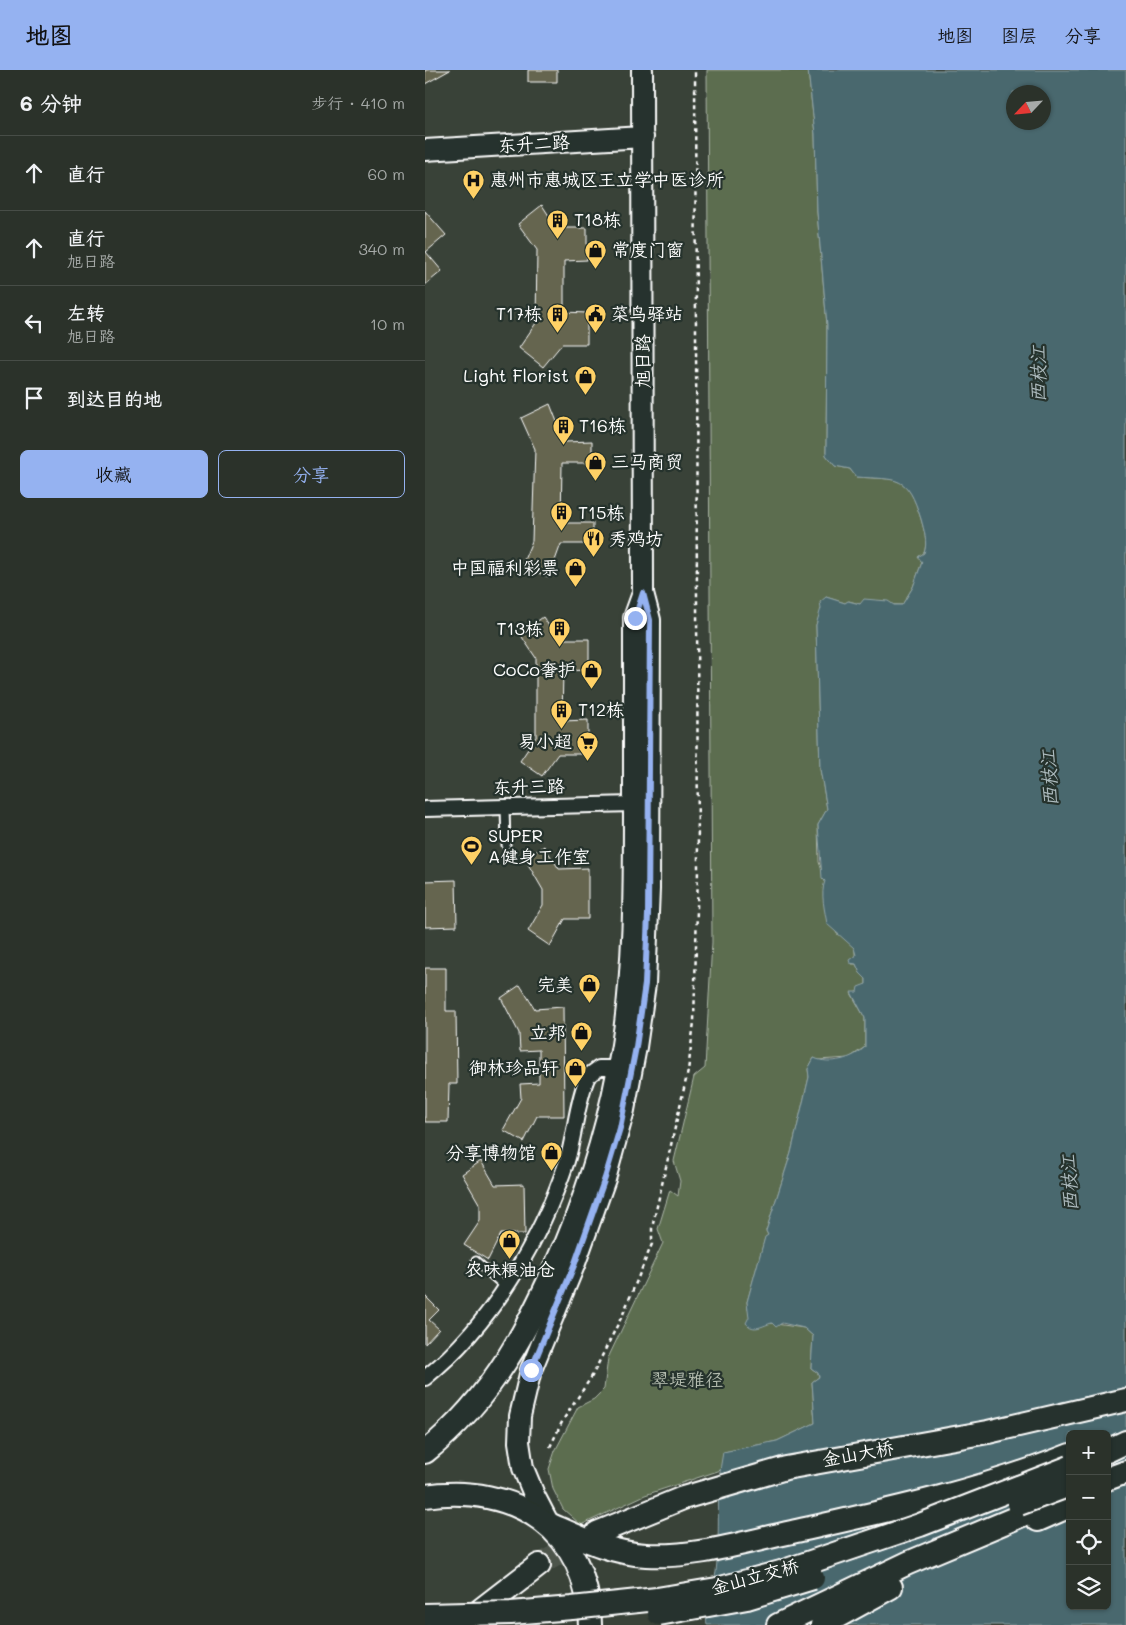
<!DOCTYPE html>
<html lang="zh">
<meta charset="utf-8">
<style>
:root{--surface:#2b322a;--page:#373e36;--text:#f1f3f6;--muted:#a6aaa8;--line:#474d47;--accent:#95b2f1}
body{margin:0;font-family:Mali,"LXGW WenKai TC",sans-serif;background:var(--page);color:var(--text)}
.controls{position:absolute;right:15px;bottom:15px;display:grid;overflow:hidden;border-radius:8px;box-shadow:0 1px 4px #0004}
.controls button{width:45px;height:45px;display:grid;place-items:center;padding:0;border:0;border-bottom:1px solid var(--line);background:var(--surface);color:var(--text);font:25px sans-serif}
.compass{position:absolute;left:581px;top:15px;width:45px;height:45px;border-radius:50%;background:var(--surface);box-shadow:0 1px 4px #0004;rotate:244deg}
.stop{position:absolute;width:15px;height:15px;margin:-11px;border:4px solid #95b2f1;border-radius:50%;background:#fff}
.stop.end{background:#95b2f1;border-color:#fff;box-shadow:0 1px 5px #0008}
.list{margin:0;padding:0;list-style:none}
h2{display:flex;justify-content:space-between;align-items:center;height:65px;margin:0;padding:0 20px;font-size:21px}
h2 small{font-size:16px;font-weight:400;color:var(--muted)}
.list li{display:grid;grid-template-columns:32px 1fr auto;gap:15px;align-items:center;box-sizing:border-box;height:75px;padding:0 20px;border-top:1px solid var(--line)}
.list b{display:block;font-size:19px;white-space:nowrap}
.list p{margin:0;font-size:16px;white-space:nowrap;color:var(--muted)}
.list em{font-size:16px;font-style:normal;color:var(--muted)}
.actions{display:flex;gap:10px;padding:15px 20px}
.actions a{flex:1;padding:11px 0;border:1px solid var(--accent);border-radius:8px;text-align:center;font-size:18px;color:var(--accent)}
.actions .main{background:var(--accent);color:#111}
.icon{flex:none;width:28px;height:28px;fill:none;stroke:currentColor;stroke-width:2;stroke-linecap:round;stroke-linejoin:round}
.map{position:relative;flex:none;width:701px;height:1555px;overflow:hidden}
header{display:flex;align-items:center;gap:30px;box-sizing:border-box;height:70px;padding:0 25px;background:var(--accent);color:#111}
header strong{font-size:24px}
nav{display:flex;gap:28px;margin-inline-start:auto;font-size:18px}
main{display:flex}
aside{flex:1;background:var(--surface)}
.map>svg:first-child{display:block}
.green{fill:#5b6d50;stroke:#adb6a8}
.water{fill:#48686e;stroke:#91a4a8;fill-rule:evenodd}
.building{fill:#656550;stroke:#fff}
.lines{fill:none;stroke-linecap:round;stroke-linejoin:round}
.primary-tunnel{stroke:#4d554c;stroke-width:22;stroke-dasharray:22 11;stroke-linecap:butt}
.lane-casing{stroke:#fff;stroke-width:11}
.street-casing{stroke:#fff;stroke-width:18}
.secondary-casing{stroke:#fff;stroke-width:24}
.primary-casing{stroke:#fff;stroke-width:26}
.path{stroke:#fff;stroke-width:2.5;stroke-dasharray:4 4;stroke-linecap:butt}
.lane{stroke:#26332d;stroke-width:7}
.street{stroke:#26332d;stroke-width:14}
.secondary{stroke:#26332d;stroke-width:20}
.primary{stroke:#26332d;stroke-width:22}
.primary-bridge-casing{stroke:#fff;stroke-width:26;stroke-linecap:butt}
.primary-bridge{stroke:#26332d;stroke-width:22}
.route{stroke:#95b2f1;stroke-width:6}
.labels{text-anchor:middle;stroke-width:4.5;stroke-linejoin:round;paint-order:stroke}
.street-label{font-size:18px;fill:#fff;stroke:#26332d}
.poi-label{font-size:18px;fill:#fff;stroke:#26332d;text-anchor:start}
.park-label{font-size:18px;fill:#b5bdb0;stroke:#26332d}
.water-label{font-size:19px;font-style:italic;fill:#adbbbe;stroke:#26332d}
</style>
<header>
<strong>地图</strong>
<nav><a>地图</a><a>图层</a><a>分享</a></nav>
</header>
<main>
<aside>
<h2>6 分钟<small>步行 · 410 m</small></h2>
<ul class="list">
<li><svg class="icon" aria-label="ahead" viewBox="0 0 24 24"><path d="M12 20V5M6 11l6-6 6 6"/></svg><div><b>直行</b></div><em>60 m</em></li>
<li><svg class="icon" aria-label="ahead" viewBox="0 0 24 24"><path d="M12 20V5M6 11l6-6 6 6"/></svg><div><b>直行</b><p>旭日路</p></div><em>340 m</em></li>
<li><svg class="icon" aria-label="left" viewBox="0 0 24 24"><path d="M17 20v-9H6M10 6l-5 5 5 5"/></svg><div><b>左转</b><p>旭日路</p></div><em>10 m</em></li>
<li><svg class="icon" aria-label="arrive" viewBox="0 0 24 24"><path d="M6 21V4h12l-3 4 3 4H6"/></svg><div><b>到达目的地</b></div></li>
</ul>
<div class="actions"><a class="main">收藏</a><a>分享</a></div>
</aside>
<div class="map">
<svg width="701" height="1555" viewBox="0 0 701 1555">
<rect width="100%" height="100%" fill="#394238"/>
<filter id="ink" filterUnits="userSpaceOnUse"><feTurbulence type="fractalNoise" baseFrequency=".02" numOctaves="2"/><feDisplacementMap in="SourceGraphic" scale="10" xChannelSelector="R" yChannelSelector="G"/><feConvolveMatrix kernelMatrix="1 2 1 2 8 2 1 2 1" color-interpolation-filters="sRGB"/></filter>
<g filter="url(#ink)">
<path class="green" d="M282,0H383L390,64L392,142L402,255L401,385L410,396L425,399L431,407C475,410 482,404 496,449C499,460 503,473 499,483L493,487L497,492L488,517L477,535L435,534L424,531L420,533L401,527L391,555L395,699L402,739L393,755L394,792L401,811L400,839L412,864C418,865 430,875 430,882C431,886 428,889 427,894H431L435,903L441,909V914L433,922L426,923L440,948V977L424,988L393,990L389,988L383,999L384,1007L366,1083L341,1161L343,1165L340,1168L322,1232L323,1239L344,1253L379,1258L388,1266L386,1298L393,1303L394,1307L387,1312L390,1353L352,1371L299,1382L296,1400L220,1425L156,1455L138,1439L128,1419L124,1399L130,1381L153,1337L169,1329L179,1319L183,1288L238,1173L233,1159L245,1120L253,1126L255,1111L249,1091L269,1007L280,998L287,872Z"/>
<path class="water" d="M383,0H701V1555H282C279,1545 289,1515 291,1502C296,1463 290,1420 298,1382L352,1371L390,1353L387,1312L394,1307L393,1303L386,1298L388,1266L379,1258L357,1253L351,1257L347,1253C338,1255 329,1263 321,1253L324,1247L322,1232L340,1167L343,1165L341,1161L366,1083L384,1007L383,999L389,988C405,995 428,989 440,977V948L426,922H432L433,917L441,914V909L435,903L431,894L425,893L424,890L431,885L429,878L402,854C400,841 395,824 400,811L397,808L393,755L402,739L395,699L391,555L396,538L395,532L401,527L420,533L423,531L435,534L439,529L463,531L469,535H477L488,517L497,492L493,487L499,483C503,473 499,460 496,449C482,404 474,410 431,407L425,399L410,396L401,385L402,255L392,142L390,64ZM588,22H618V52H588ZM645,1364H682V1536H645Z"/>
<path class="building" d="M0,0H25L0,14Z
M103,0H132V12H103Z
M117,135L132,158H162V190L139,191V242L162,243V274H137L118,297L94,278L111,253L112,180L93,154Z
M0,141L21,165L1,182L17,201L0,215Z
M125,334L140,372L167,371V393H137L136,453H168V474H136L124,507L96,497L107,471L110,379L96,348Z
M118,547L133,569H164V600L138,601L137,651L163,650V684H133L117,706L95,691L111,667V588L95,564Z
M119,776L134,799L163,798V849H140L125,876L103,861L118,835V820L100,789Z
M31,810L32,856L0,857V811Z
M0,898H21V941H31L32,1014H24L23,1052H0Z
M95,915L110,939L138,937L139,1046H112L99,1072L78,1060L96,1028L95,1014L114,1013V980L95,981L94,963L76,928Z
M56,1091L70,1115L99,1114L100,1164H76L63,1190L39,1175L55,1151V1135L37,1104Z
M0,1226L14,1240L4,1250L14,1259L0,1274Z"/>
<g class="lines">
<path class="primary-tunnel" d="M114,1495L160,1469"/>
<defs>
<path id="lane" d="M80,737L81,775
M51,1191L80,1217"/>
<path id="street" d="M0,739L209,734
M0,1308C66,1255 115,1172 142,1091C150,1064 152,1030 163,1006L174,998H192"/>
<path id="secondary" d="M0,80L218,67
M138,1179C165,1114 186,1045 197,975C209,898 209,819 209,741C209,677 209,612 209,548L218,523
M124,1454L110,1427L98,1398L94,1372L95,1346L106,1300L150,1193L180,1109L199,1040L211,977L220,914L224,819L225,550L218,523L217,0"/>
<path id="primary" d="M682,1381L701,1372
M0,1382C68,1328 105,1256 138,1179
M682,1409L701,1402
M0,1426C90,1413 163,1459 165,1555
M613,1450L645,1436
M124,1454C156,1468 186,1483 221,1485C269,1488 320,1472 367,1462C461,1441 555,1421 645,1385
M172,1463L258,1428L361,1398L563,1362L701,1330
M40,1552L114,1495
M353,1555L483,1493L626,1433
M397,1555L466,1517"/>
</defs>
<use href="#lane" class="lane-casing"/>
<use href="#street" class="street-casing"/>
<use href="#secondary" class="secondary-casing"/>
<use href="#primary" class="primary-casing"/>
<path class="path" d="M125,1377L138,1350L167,1306L198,1244L227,1174V1158L263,1001L269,952L273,800L270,0"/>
<use href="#lane" class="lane"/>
<use href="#street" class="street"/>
<use href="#secondary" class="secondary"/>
<use href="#primary" class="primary"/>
<defs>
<path id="primary-bridge" d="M594,1434L645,1415
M234,1544L322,1528L388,1508
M0,1545L86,1543L147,1538L232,1529L292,1519L356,1502L495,1455L645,1397"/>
</defs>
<use href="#primary-bridge" class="primary-bridge-casing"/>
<use href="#primary-bridge" class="primary-bridge"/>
</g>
</g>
<g class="lines" filter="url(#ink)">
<path class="route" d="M106,1300L150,1193L180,1108L195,1058L211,977L220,914L223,844L225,550L218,523L210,548"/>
</g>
<defs>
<symbol id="hospital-pin" viewBox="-11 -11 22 30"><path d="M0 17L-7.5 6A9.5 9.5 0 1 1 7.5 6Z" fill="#ffd166" stroke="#26332d"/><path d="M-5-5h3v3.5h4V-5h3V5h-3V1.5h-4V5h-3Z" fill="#111"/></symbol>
<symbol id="building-pin" viewBox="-11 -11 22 30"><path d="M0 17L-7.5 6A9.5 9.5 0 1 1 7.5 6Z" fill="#ffd166" stroke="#26332d"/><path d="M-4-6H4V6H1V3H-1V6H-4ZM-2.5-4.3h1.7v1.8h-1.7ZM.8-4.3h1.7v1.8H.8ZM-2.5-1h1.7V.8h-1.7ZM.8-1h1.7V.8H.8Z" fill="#111"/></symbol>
<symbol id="shop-pin" viewBox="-11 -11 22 30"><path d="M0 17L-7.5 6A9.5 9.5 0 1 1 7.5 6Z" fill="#ffd166" stroke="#26332d"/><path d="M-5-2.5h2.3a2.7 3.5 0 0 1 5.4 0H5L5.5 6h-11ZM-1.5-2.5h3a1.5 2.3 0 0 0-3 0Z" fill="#111"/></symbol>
<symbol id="civic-pin" viewBox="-11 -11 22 30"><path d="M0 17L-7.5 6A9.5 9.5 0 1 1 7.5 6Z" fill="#ffd166" stroke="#26332d"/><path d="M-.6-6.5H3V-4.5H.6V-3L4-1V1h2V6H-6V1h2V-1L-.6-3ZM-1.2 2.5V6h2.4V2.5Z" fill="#111"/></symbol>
<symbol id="restaurant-pin" viewBox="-11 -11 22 30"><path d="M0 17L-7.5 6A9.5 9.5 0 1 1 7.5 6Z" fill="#ffd166" stroke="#26332d"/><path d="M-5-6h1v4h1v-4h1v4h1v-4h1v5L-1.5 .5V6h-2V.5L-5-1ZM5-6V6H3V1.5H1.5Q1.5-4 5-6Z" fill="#111"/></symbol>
<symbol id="supermarket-pin" viewBox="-11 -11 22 30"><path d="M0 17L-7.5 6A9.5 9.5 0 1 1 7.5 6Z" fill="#ffd166" stroke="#26332d"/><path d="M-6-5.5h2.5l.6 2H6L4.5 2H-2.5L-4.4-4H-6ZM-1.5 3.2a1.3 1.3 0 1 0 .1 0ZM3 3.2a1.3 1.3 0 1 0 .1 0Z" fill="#111"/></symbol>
<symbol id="stadium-pin" viewBox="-11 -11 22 30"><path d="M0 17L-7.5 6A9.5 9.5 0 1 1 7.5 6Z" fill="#ffd166" stroke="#26332d"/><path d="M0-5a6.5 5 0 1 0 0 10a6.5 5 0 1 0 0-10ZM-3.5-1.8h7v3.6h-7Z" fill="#111"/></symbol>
</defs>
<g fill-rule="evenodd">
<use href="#hospital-pin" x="36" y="98" width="25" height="34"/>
<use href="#building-pin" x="120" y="138" width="25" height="34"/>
<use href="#shop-pin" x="158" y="168" width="25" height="34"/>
<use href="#building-pin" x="120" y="232" width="25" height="34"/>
<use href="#civic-pin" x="158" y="232" width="25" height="34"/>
<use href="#shop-pin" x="148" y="294" width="25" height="34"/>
<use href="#building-pin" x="126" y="344" width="25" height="34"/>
<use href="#shop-pin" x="158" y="380" width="25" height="34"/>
<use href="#building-pin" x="124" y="430" width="25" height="34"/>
<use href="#restaurant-pin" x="156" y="456" width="25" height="34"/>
<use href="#shop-pin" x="138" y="486" width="25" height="34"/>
<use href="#building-pin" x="122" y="546" width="25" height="34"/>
<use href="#shop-pin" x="154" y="588" width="25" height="34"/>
<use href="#building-pin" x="124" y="628" width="25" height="34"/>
<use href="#supermarket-pin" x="150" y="660" width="25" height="34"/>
<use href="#stadium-pin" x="34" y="764" width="25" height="34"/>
<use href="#shop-pin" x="152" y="902" width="25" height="34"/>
<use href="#shop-pin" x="144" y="950" width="25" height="34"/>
<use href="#shop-pin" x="138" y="986" width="25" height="34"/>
<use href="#shop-pin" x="114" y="1070" width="25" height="34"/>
<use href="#shop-pin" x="72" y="1158" width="25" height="34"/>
</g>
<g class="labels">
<g class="street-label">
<text transform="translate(109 74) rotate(-3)" y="6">东升二路</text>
<text transform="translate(218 291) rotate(-90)" y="6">旭日路</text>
<text transform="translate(104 717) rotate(-1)" y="6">东升三路</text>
<text transform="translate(433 1384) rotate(-10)" y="6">金山大桥</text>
<text transform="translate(330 1507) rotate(-15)" y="6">金山立交桥</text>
</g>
<g class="poi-label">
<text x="65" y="116">惠州市惠城区王立学中医诊所</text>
<text x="149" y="156">T18栋</text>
<text x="187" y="186">常度门窗</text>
<text x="117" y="250" text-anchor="end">T17栋</text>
<text x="186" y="250">菜鸟驿站</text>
<text x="144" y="312" text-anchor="end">Light Florist</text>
<text x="154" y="362">T16栋</text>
<text x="186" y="398">三马商贸</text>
<text x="153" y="449">T15栋</text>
<text x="184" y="475">秀鸡坊</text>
<text x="134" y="504" text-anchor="end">中国福利彩票</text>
<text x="118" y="565" text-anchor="end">T13栋</text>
<text x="151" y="606" text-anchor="end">CoCo奢护</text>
<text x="153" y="646">T12栋</text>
<text x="147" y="678" text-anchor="end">易小超</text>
<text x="63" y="772">SUPER<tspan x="63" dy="21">A健身工作室</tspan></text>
<text x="148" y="921" text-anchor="end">完美</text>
<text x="141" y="969" text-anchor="end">立邦</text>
<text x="134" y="1004" text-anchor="end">御林珍品轩</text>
<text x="111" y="1089" text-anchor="end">分享博物馆</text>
<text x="85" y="1206" text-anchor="middle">农味粮油仓</text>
</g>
<g class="park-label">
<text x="262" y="1316">翠堤雅径</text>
</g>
<g class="water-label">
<text transform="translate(613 304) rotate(-90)" y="7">西枝江</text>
<text transform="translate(624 708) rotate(-93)" y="7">西枝江</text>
<text transform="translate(644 1113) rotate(-93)" y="7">西枝江</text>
</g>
</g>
</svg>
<div class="controls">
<button>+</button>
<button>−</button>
<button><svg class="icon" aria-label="locate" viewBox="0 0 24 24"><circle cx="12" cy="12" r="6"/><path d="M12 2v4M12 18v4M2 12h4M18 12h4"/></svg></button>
<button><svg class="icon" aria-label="layers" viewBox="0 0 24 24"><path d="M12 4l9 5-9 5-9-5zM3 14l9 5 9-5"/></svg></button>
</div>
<svg class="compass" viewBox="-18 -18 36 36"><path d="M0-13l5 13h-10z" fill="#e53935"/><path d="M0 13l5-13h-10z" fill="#a6aaa8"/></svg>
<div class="stop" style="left:106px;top:1300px"></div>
<div class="stop end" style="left:210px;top:548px"></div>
</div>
</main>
